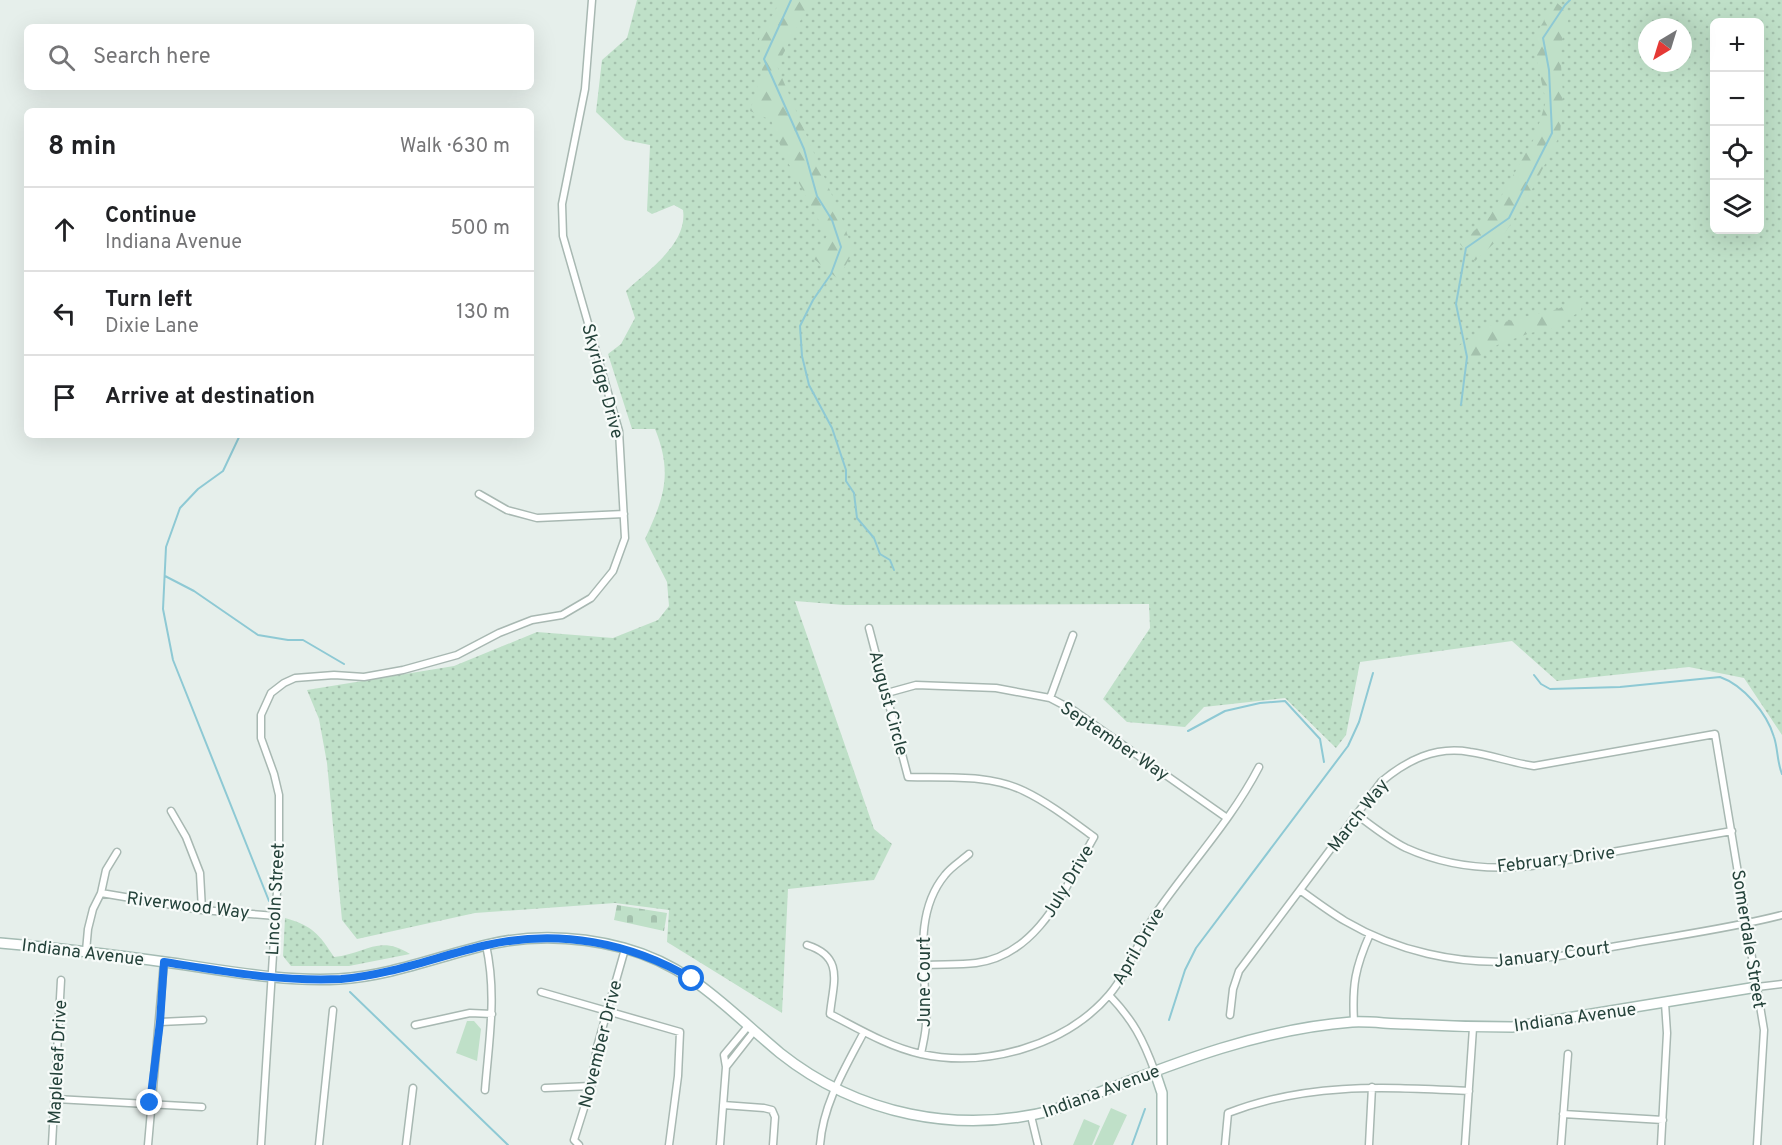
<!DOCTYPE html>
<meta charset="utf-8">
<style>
:root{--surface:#fff;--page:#f6f6f6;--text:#202124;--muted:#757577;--line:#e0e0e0}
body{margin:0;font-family:Overpass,sans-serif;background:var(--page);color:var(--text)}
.controls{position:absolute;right:18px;top:18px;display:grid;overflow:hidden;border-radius:9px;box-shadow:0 6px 24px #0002}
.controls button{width:54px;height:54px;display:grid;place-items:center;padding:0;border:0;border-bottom:2px solid var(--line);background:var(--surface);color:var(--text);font:30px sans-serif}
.compass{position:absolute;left:1638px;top:18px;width:54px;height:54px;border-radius:50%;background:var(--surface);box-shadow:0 6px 24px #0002;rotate:218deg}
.stop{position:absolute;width:18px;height:18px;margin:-14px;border:4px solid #1a73e8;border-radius:50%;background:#fff}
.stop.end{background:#1a73e8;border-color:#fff;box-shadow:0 2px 6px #0008}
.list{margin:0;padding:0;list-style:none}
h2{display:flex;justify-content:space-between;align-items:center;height:78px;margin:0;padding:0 24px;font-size:26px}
h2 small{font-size:20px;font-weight:400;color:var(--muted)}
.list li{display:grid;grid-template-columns:39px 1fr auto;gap:18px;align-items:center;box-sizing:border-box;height:84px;padding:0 24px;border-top:2px solid var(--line)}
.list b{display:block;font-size:22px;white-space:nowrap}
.list p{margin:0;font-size:20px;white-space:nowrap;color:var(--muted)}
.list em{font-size:20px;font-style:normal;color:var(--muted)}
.icon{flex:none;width:33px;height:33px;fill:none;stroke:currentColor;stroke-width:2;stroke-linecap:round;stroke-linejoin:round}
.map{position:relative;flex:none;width:1782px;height:1145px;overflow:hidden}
.search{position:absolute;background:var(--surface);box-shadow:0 6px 24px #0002;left:24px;top:24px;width:510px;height:66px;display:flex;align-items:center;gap:15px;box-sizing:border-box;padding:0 21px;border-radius:9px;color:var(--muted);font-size:22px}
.panel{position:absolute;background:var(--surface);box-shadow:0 6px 24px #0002;left:24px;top:108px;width:510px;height:330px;border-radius:9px}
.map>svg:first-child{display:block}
.grass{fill:url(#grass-dots);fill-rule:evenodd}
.forest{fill:url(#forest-firs)}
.cemetery{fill:url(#cemetery-stones)}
.park{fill:#bfe0c8}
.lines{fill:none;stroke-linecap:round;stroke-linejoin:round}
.stream{stroke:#8ec9d4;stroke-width:2}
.street-casing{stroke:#a8b8b2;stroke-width:9}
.secondary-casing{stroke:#a4bbb3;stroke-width:12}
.street{stroke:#fff;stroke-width:6}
.secondary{stroke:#fff;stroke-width:9}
.route{stroke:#1a73e8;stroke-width:8}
.labels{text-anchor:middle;stroke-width:4.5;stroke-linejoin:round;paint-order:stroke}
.street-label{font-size:18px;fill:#24423a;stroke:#f7fbf9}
</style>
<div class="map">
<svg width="1782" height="1145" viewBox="0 0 1782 1145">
<defs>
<pattern id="grass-dots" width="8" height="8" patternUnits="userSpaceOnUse" patternTransform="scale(1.5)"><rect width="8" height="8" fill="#bfe0c8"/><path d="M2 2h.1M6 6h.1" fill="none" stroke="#a4c1ad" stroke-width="1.8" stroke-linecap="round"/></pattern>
<pattern id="forest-firs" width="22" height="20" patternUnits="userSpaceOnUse" patternTransform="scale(1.5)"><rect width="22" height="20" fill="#bfe0c8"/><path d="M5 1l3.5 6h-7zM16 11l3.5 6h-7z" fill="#a4c1ad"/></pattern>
<pattern id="cemetery-stones" width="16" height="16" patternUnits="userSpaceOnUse" patternTransform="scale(1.5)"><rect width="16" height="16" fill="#bfe0c8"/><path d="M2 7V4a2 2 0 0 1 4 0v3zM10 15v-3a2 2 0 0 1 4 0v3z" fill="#a4c1ad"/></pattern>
</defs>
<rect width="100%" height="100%" fill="#e6efeb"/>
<path class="grass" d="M637,0H1782V735L1744,678L1689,667L1557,681L1512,641L1360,662L1346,735L1336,748L1285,698L1204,707L1185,727L1127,722L1103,699L1150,628L1149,604L844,605L795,601L874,829L892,844L874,880L788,889L782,1013L667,942L669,910L615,903L475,913L357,939L342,920L327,763L319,719L307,690L454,666L537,632L613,638L658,620L669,606L667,582L645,539C664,498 673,473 655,429H632L608,354L621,344L635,318L626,291C648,270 688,244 683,210L674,205L652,214L647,211L650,145L625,140L596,112L602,60L627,38ZM1714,22H1760V230H1714ZM1647,27H1683V63H1647Z
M285,918C313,926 319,934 334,957C365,954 379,934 410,954L349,966H291L283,956Z"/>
<path class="forest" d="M781,0H811L777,66L843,221L853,252L838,279L814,259L827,236L783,153L771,120L750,111L762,72L759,39Z
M1556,2L1570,14L1560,48L1563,97L1560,135L1525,203L1504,234L1475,261L1460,244L1490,216L1535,137L1546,101L1538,67L1535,35Z
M1583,297L1581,311L1551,329L1530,333L1499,344L1470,362L1459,346L1484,327L1558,309Z"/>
<path class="cemetery" d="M617,905L667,913L664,931L614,920Z"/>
<path class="park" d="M467,1021H474L481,1029L477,1061L456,1053Z
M1111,1108L1127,1115L1113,1145H1094Z
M1084,1119L1100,1126L1092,1145H1073Z"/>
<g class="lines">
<path class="stream" d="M791,0L764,59L804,149L817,196L832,220L841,247L831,274L813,300L800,326L802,356L809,385L832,428L846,470V481L854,493L857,518L874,538L880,554L890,560L894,570
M1461,405L1467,357L1456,304L1466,248L1509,218L1552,133L1549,70L1543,38L1565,5L1570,0
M240,435L223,471L198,489L180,508L166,547L163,609L173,660L269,901
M165,576L194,591L258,635L288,640H303L344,664
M1534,675L1541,684L1550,689L1620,687L1720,677C1743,685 1767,713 1774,737C1778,749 1777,762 1782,774
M1188,731L1225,711L1260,703L1285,701L1320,739L1324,762
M350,992L508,1145
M1169,1020L1185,970L1196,948L1348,746L1359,722L1373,673
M1132,1145L1145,1109"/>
<defs>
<path id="street" d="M479,494L507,510L537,518L624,514
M869,628L908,777C946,778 990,774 1024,791C1049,803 1072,821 1094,837C1066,886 1039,955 976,963C959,965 942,964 925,965
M887,693L916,685L996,688L1050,698L1073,710L1227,818
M1050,698L1073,635
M171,811L186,837L200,873L202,910
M1356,814C1372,826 1388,839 1406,848C1448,867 1493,871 1538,865L1732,831
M1300,890C1315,901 1330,912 1345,921C1396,951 1458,965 1516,961C1554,959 1592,950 1629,944C1680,935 1732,928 1782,915
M101,893L202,910L276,916
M807,945C845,957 833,983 830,1014C859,1029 889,1047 921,1054C986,1068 1065,1046 1109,995C1131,969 1139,936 1159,909C1192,862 1232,819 1259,767
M86,951L88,929L93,909L101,893L106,870L117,852
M1757,987L1782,984
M541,992L680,1032L678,1076L669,1145
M1109,995C1133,1020 1143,1039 1155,1072
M1230,1015L1233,989L1239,971L1381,782C1407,760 1435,746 1470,752C1492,755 1512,763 1534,766L1715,734L1764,1030L1757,1145
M160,1022L203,1020
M1354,1022C1352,985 1355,968 1370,934
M415,1025L470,1013L492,1014
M921,1054C923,1043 926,1033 926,1022C927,974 911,916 945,875C951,867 961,861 969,854
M726,1067L755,1030
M545,1088L591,1086
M485,1090C489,1039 497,995 486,945
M56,1099L202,1107
M723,1105L764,1108L772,1110L775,1117L773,1145
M1563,1114L1663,1120
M1031,1116L1038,1145
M52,1145L61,980
M148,1145L164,962
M261,1145L279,860V795L274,774L261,738V715L271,693L284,683L295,678L334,675L364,677L403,670L457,655L499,633L532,620L562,615L591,598L613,571L625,538L619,431L563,236L562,204L585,89L592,0
M319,1145L333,1010
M406,1145L413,1088
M579,1145L574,1140L591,1086L597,1047L625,949
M720,1145L726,1067L724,1055L749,1025
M820,1145C823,1104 845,1068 864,1032
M1225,1145L1228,1113C1308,1082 1384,1087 1469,1091
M1369,1145L1372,1087
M1465,1145L1473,1028
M1561,1145L1568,1054
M1661,1145L1667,1033L1665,1003"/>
<path id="secondary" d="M0,943C58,948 115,955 172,963C228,971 283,982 339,979C389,976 437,957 486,945C532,934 578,936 624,948C693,967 728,1010 780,1053C858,1115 958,1135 1054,1110C1151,1073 1247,1030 1352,1022C1370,1021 1389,1024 1407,1024C1442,1026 1477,1027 1512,1027L1757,987
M1155,1072L1162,1093V1145"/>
</defs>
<use href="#street" class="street-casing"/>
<use href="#secondary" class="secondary-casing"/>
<use href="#street" class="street"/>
<use href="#secondary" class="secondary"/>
</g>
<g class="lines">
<path class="route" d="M150,1103L160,1022L164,962C222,971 281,982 341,979C391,975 438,956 487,945C558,929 630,942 692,979"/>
</g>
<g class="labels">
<g class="street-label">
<text transform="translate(603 381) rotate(75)" y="6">Skyridge Drive</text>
<text transform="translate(889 703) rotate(75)" y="6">August Circle</text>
<text transform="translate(1115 741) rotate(34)" y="6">September Way</text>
<text transform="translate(1358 815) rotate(-52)" y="6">March Way</text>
<text transform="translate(1556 859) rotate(-7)" y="6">February Drive</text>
<text transform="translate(1068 881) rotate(-59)" y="6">July Drive</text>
<text transform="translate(275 899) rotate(-87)" y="6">Lincoln Street</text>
<text transform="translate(188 905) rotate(7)" y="6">Riverwood Way</text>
<text transform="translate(1749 939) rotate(81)" y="6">Somerdale Street</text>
<text transform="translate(1138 946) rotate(-60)" y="6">April Drive</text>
<text transform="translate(83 952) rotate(7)" y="6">Indiana Avenue</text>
<text transform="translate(1552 954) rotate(-7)" y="6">January Court</text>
<text transform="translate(924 982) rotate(-90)" y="6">June Court</text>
<text transform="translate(1575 1017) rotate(-8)" y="6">Indiana Avenue</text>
<text transform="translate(600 1044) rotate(-76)" y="6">November Drive</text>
<text transform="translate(57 1062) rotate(-87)" y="6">Mapleleaf Drive</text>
<text transform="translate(1101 1091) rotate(-20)" y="6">Indiana Avenue</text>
</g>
</g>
</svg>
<div class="controls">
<button>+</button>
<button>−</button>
<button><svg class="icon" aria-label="locate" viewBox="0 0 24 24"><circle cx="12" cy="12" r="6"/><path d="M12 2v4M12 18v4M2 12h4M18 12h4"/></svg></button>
<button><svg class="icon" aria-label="layers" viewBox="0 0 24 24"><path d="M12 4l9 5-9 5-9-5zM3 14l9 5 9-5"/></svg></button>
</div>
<svg class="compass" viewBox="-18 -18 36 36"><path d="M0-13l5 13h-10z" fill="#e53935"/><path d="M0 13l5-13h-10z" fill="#757577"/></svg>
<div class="stop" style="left:692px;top:979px"></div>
<div class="stop end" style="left:150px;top:1103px"></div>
<div class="search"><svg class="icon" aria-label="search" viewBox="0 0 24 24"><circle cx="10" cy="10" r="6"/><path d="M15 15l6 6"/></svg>Search here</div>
<section class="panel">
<h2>8 min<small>Walk · 630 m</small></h2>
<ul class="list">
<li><svg class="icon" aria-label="ahead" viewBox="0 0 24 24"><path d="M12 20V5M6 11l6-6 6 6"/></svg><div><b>Continue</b><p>Indiana Avenue</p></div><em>500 m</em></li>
<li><svg class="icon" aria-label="left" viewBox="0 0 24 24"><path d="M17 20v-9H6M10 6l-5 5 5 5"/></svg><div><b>Turn left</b><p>Dixie Lane</p></div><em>130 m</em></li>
<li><svg class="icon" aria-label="arrive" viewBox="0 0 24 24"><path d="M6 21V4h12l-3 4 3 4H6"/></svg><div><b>Arrive at destination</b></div></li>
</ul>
</section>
</div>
